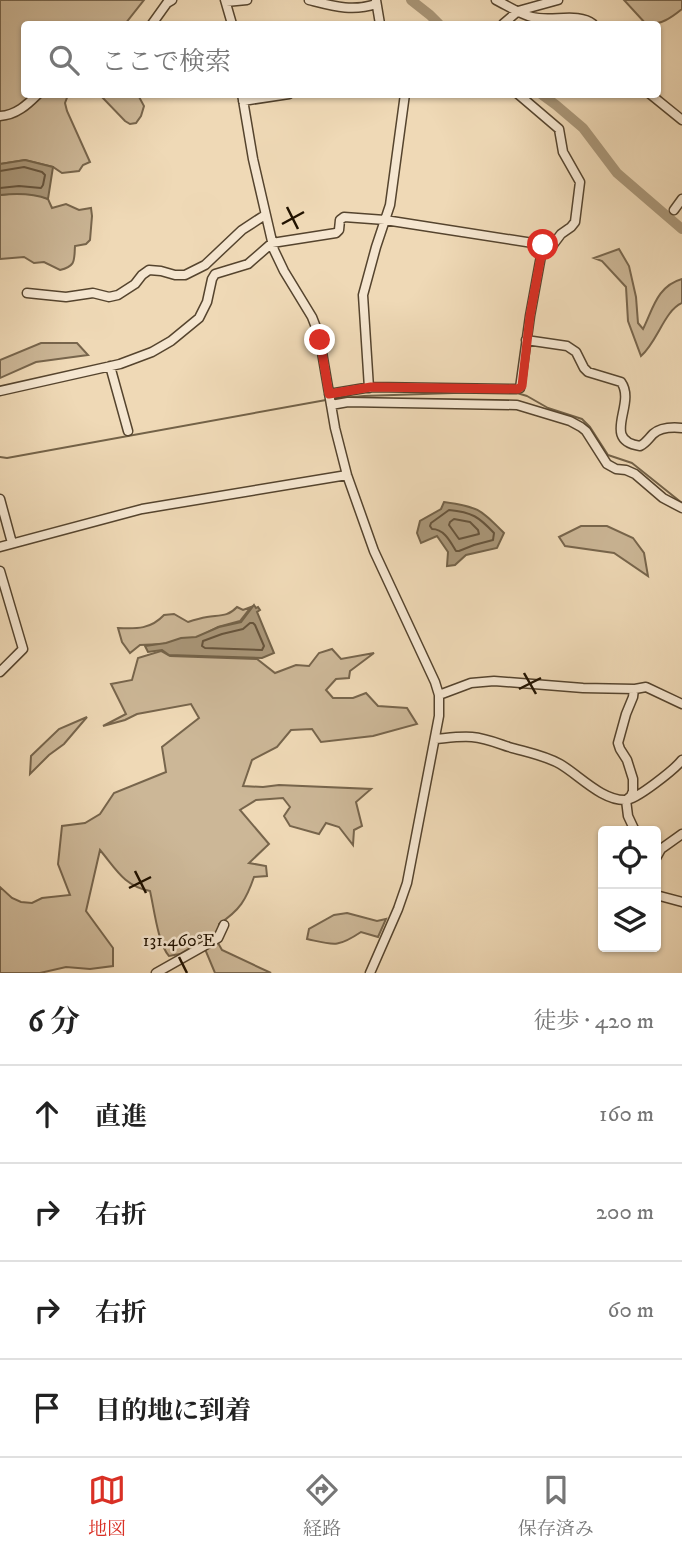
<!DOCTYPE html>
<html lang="ja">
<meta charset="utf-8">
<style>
:root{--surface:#fff;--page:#f6f6f6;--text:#222;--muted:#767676;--line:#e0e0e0;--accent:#d93025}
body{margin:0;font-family:"IM FELL DW Pica","Noto Serif JP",serif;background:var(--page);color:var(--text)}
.controls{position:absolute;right:21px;bottom:21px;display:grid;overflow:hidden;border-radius:7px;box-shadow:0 2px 5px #0004}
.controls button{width:63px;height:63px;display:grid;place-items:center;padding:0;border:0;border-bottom:2px solid var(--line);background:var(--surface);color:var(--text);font:35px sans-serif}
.stop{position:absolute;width:21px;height:21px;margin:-16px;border:5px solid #d93025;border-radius:50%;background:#fff}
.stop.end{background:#d93025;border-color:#fff;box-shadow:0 2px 7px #0008}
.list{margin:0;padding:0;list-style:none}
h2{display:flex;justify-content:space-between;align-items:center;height:91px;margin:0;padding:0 28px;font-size:30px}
h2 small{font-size:23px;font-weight:400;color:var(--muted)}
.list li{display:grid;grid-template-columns:46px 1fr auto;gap:21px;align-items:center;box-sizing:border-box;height:98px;padding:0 28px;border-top:2px solid var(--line)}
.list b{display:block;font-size:26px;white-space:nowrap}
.list em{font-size:23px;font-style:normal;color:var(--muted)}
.icon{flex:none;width:38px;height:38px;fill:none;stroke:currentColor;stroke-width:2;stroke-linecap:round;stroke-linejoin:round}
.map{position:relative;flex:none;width:682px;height:973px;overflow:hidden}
.search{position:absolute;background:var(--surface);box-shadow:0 2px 5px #0004;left:21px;right:21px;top:21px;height:77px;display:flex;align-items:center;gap:18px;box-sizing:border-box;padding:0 24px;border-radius:7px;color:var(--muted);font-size:26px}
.sheet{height:483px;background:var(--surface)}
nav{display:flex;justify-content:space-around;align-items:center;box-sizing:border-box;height:98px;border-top:2px solid var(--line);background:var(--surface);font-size:19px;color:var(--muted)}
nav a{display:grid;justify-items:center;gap:4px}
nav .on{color:var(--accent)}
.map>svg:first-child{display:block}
.green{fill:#ccb797;stroke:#77654c;stroke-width:2}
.water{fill:#a99678;stroke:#736248;stroke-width:2}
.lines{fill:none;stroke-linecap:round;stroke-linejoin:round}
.shore{stroke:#66543c;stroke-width:2}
.stream{stroke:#736248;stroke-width:2}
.river{stroke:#a99678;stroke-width:10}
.minor-casing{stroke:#55442e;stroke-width:11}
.minor{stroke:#f5e6d0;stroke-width:8}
.route{stroke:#d93025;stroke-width:9}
.ticks{fill:none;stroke:#221301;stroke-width:2.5}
.ticks-label{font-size:18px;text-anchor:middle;fill:#221301;stroke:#f5e6d0;stroke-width:5;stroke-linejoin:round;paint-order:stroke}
</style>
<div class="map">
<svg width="682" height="973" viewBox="0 0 682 973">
<rect width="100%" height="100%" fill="#efd9b6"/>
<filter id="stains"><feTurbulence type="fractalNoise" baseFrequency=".00286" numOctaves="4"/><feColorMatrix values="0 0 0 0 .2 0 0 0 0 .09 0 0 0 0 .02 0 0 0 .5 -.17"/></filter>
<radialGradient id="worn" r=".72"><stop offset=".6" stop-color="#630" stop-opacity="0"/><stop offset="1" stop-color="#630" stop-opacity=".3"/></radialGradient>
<path class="green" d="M0,0H144L125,24H24V94L68,95L65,103L67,111L90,162L83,165L79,171L62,173L53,167L25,160L0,164Z
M624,0H682V9C671,18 661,25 646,24Z
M100,95H138L144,106L141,116L136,123L130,124L125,121Z
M18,193L37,194L48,199L52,208L66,204L79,210L91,208L92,216L90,240L86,244L75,246C74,261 76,266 60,270L44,262L34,263L24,257L0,259V195Z
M619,249L629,266L636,297L638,323L643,329C653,309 657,286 682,279V303C664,311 658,341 641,356L628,321L626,287L602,261L594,258Z
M41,343H77L88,355L36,362L0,378V360Z
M581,526H607L633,538L644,553L648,576L614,553L565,546L559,537Z
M237,607L243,610L251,607L240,621L218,627L197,638L163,644L140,645L130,653L122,642L118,628C137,629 151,629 164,615L174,614L188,622C194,620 201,618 207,617C219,615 228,617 237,607Z
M332,649L341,659L374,653L350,671L349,678L336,679L326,690L333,698H353L366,693L378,706L407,708L417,724L373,736L321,742L312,729L291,730L277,747L252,760L243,786L263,787L279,785L371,789L356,802L362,826L354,830L353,845L339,827L326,823L319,834L290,826L284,816L290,807L283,798L256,800L240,810L269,844L249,863L266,866L267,876L254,877C246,900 240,910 219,924L218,943L222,950L271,973H215L205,949L195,945L180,954L169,956C158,944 154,908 150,891C124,886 116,869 100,850L86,911L113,948V966L90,969L66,967L40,973H0V887L12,898L21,902L32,903L42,898L70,895L58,864L62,826L85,823L100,814L114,793L166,772L162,747L199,718L191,704L137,714L125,720L103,726L126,714L111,684L132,680L138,658L161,651L170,656L257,659L275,673L296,665L309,666L319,653Z
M87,717L64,744L49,755L30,774L31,756L59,729Z
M347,913L377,921L386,919L378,937L361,932C337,948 334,945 307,939L309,929L334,915Z"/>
<path class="water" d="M25,160L53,167L48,199C32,193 17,193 0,195V164Z
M444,502C479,507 480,509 504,533L497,548L466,555L455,565L447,566L448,552L437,536L421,543L417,533L420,521L441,509Z
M254,605L256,608L258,607L260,610L257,612L274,653L262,658L169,655L162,650L148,652L145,646L166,643L181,638L196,637L219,627L241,622Z"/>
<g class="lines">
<path class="shore" d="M0,171L24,167L42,172L45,175L43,185L41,188L19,186L0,188
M449,510C472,512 479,517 494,533L493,540L474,545L459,551H456C450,541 444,529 432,529L430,526L431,523Z
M454,519L470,522L478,530L479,534L459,539L449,525L450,522Z
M250,623H253L255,625L264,646L262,650L205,648L202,646L203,641L222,634L243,629Z"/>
<path class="stream" d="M517,393L527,396L548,408L582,419L590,427L608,455L632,463L682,503
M332,399L364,396L483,392
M0,457L7,458L326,400"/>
<path class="river" d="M411,0L430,15L439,24
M541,94L556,105L583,128L617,173L682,229"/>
<defs>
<path id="minor" d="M225,0L232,24
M309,0C333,6 352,12 376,4
M376,0L380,24
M496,0C508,6 520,14 532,17C551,22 579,12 593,24
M226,2L247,0
M152,24L167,3L172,0
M503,24L518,11L558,0
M242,94L253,159L274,250L284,271L312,317L319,335L335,428L347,475L374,551L435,682L439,695V716L407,883L398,909L370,973
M650,94L682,120
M243,101L289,94
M0,116C16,115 27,105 38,94
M674,210L682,199
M27,293L66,297L93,293L109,297L118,295L135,284L142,275L149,270L161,271L175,275H185L205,265L242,230L265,215
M526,340L567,346L576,352L584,368L588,372L621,382C637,404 600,440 640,446C646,443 648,439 653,434C661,427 672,427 682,428
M110,366L128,431
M369,388L363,295L376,247L390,205L405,94
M0,391L120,364L152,352L171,341L199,318L207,302L212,279L215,274L248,264L272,243L336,233L339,230L340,220L344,217L385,220L552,246L561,234L571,227L575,222L580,182L563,152L559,129L518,94
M329,394L371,387L516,389L520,388L530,316L543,245
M331,405L348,402L517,405L570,421L581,427L586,431L607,464L616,469L626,470L635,474L663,498L682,508
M0,499L12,543
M0,547L142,509L347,475
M0,571L23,649L0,672
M634,689L633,697L626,714L618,743L620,749L627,760L633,779V791L631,796L626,800L628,816L635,831
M439,695L471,683L494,681L583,688L635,689L646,687L682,704
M435,739C447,738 460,736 472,737C485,738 497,743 509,747C526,752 544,755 560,764C579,775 602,801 626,800C636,800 675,769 682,760
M656,858L661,849L682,834
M656,895L682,902
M156,973L218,938L224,925"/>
</defs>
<use href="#minor" class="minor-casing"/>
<use href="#minor" class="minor"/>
</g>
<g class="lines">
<path class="route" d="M320,340L329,394L371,387L518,389L522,386L530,316L543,245"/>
</g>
<path class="ticks" d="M287,207L298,229M282,224L304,212M524,673L536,694M519,689L541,678M135,871L146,893M129,888L151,877M179,957L187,973"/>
<g class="ticks-label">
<text x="179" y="946">131.460°E</text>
</g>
<rect width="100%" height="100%" filter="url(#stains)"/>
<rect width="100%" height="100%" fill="url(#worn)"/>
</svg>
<div class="controls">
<button><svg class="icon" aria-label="locate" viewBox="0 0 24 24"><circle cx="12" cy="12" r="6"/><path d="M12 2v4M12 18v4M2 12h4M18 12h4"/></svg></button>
<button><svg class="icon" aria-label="layers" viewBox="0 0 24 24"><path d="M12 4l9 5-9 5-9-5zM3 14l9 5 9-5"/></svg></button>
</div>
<div class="stop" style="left:543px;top:245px"></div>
<div class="stop end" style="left:320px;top:340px"></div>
<div class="search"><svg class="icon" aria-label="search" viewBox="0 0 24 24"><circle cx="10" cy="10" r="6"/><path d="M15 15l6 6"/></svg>ここで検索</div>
</div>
<section class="sheet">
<h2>6 分<small>徒歩 · 420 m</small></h2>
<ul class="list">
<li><svg class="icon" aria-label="ahead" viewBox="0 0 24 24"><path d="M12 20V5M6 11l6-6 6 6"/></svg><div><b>直進</b></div><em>160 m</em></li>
<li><svg class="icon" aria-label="right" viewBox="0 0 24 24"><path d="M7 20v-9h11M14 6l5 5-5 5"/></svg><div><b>右折</b></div><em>200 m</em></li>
<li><svg class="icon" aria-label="right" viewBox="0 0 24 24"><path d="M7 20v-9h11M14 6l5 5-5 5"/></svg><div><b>右折</b></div><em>60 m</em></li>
<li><svg class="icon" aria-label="arrive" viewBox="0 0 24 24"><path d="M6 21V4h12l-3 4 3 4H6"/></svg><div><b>目的地に到着</b></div></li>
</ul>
</section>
<nav>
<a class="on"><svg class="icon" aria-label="map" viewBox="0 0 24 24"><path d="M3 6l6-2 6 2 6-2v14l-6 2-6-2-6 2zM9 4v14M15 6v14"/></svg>地図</a>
<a><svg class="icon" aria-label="directions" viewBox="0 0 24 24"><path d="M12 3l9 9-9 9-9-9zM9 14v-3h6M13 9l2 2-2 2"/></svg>経路</a>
<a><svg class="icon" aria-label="saved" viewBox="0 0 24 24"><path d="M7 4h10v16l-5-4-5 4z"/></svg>保存済み</a>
</nav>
